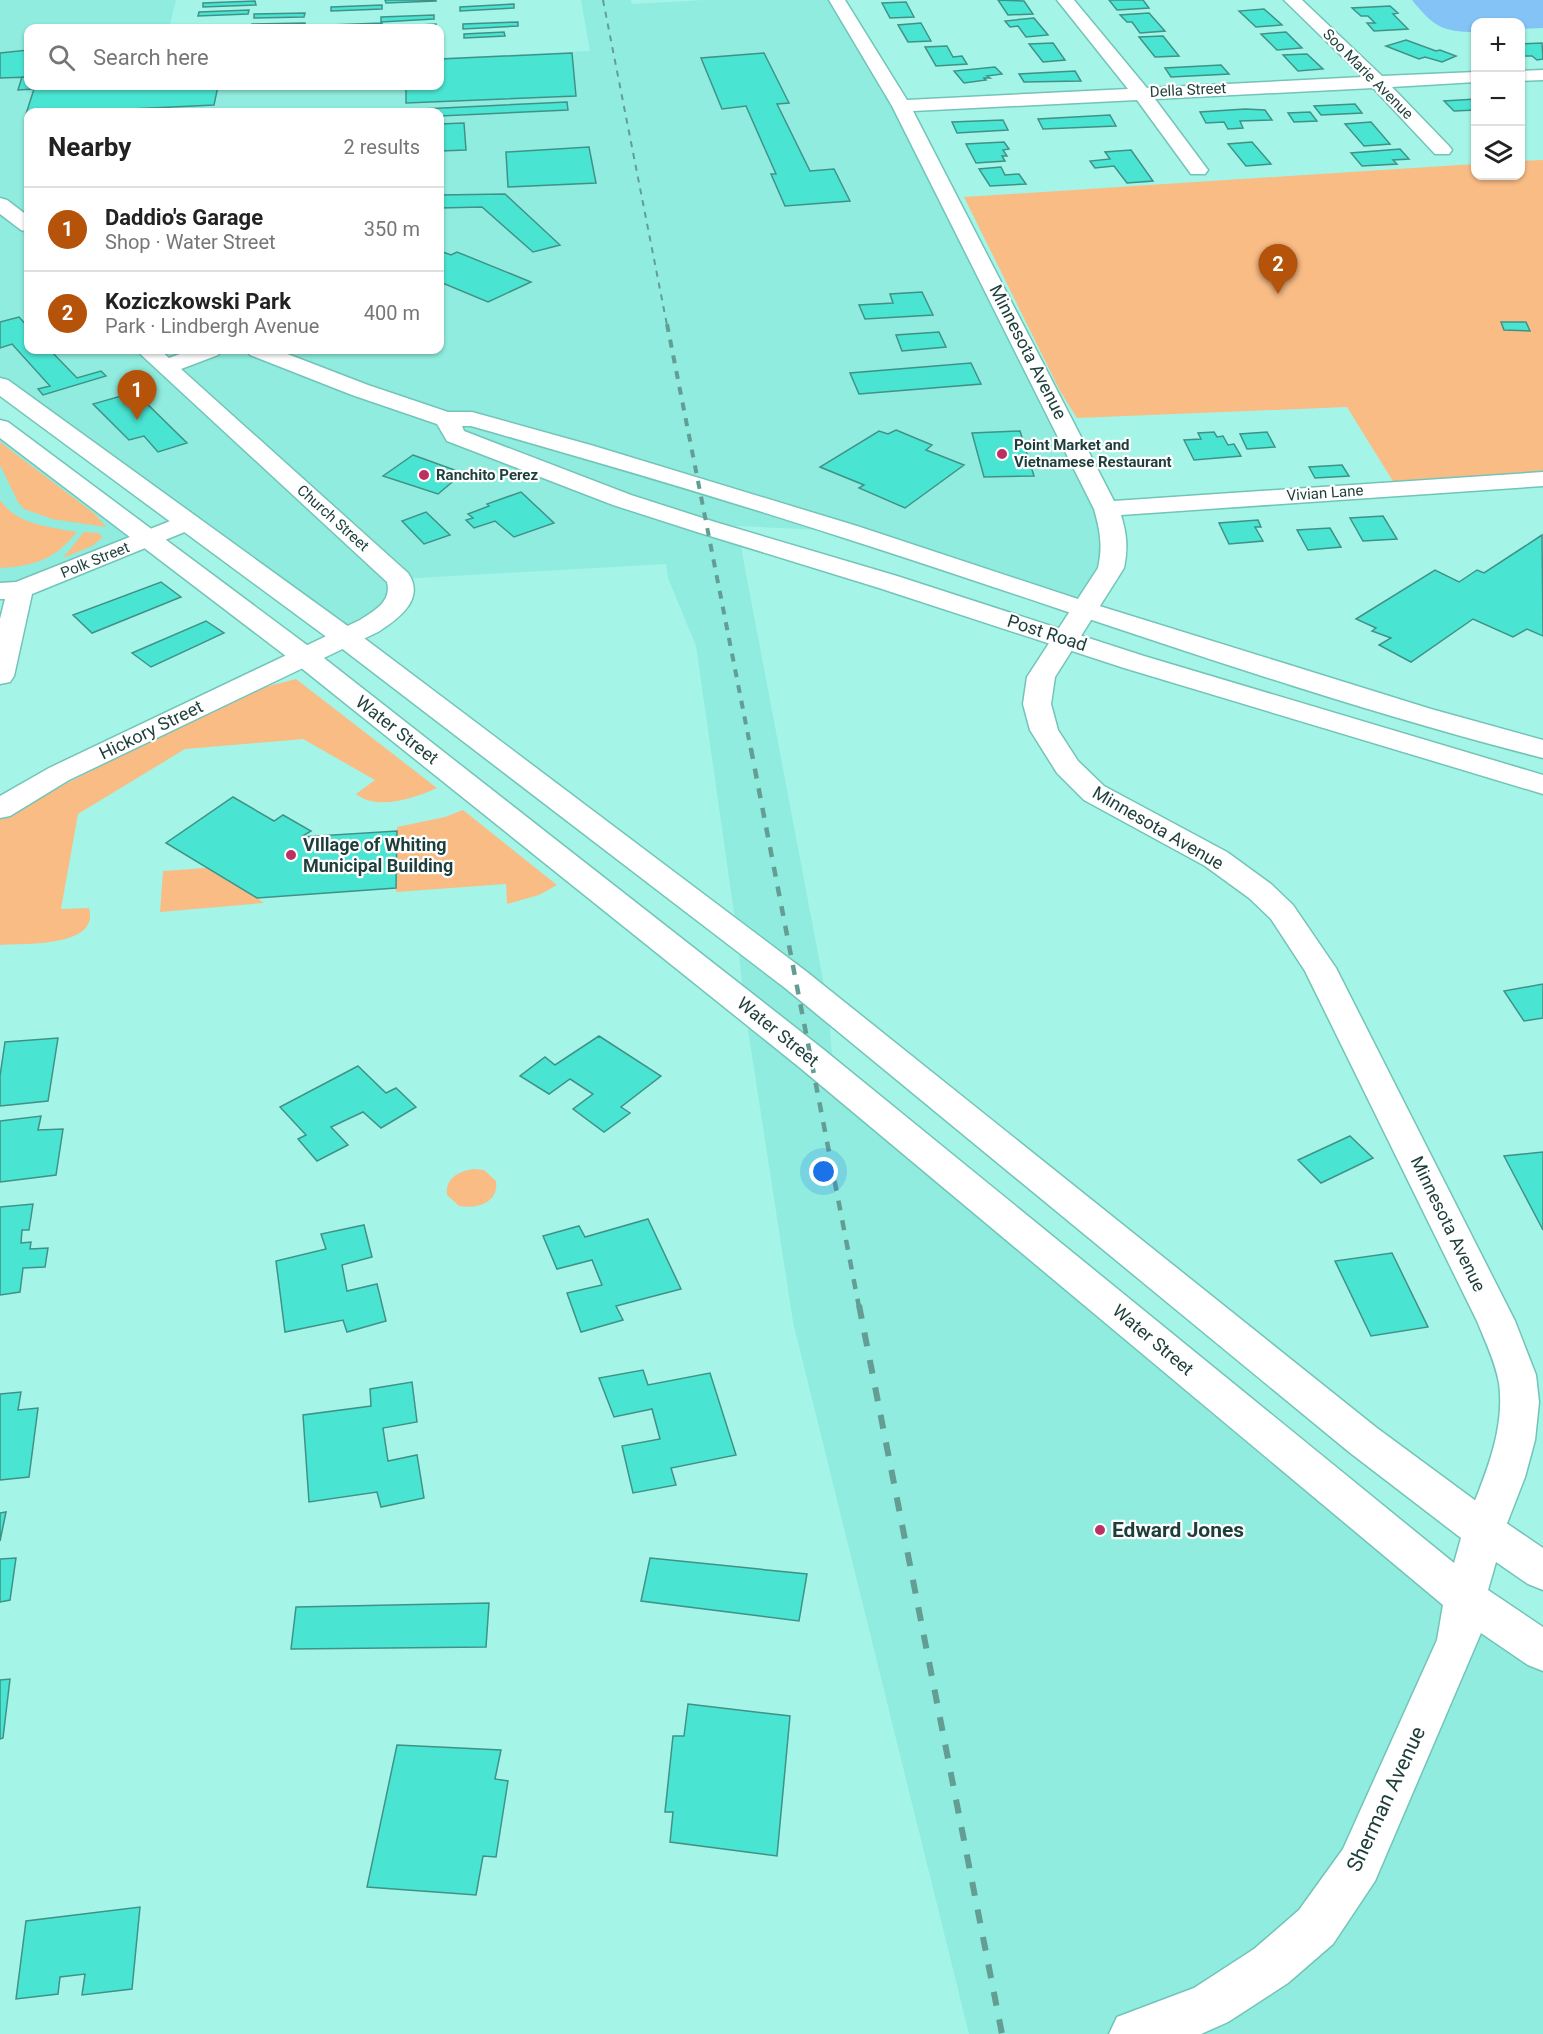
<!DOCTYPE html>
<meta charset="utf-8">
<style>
:root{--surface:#fff;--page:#f2f2f2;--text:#222;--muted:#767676;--line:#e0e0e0;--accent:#b45309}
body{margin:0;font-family:Roboto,sans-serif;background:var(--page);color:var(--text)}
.controls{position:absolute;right:18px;top:18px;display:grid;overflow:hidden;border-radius:12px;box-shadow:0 2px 4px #0004}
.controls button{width:54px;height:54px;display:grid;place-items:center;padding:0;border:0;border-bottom:2px solid var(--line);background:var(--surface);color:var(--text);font:30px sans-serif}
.you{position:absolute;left:824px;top:1172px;width:21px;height:21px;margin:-15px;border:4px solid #fff;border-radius:50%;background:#1a73e8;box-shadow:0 0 0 9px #1a73e833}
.badge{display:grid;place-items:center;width:39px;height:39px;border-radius:50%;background:var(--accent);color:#fff;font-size:20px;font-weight:700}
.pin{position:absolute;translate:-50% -50px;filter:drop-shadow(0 2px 3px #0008)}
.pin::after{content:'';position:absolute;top:32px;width:21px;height:18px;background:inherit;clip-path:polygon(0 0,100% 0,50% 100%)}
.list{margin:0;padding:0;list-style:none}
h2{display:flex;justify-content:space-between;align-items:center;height:78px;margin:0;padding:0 24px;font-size:26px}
h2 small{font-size:20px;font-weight:400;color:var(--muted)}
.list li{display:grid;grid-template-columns:39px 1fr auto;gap:18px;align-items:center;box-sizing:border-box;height:84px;padding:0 24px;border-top:2px solid var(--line)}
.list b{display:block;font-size:22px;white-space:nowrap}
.list p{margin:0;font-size:20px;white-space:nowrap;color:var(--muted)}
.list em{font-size:20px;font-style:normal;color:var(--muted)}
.icon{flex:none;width:33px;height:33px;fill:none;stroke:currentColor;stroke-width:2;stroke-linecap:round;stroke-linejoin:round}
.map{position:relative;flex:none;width:1543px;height:2034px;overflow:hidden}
.search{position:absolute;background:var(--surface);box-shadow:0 2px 4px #0004;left:24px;top:24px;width:420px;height:66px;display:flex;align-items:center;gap:15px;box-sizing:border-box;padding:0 21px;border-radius:12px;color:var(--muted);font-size:22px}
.panel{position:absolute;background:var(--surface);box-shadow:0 2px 4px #0004;left:24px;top:108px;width:420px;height:246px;border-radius:12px}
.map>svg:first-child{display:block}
.built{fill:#8fecde;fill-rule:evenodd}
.green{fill:#f9bc85}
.water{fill:#83c3f6}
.building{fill:#49e5d2;stroke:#409287;stroke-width:1.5}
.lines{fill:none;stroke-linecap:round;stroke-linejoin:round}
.street-casing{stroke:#73c4b8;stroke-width:3}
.secondary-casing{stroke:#73c4b8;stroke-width:3}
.street{fill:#fff;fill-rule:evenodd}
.secondary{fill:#fff;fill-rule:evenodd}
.rail-far3{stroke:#639d94;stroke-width:2;stroke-dasharray:6 6;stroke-linecap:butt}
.rail-far2{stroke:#639d94;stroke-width:4;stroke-dasharray:8 8;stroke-linecap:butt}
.rail-far1{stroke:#639d94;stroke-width:4.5;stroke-dasharray:10 10;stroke-linecap:butt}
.rail{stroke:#639d94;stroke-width:6;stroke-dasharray:14 14;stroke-linecap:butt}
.poi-dot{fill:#bd3064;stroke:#fff;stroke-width:2}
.labels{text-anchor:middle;stroke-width:4.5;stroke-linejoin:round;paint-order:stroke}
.far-street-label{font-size:15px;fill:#1d3e3a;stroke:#fff}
.far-poi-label{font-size:15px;font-weight:bold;fill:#1d3e3a;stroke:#fff;text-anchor:start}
.street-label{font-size:18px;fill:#1d3e3a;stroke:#fff}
.poi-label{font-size:18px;font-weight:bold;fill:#1d3e3a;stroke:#fff;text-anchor:start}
.near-poi-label{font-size:21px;font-weight:bold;fill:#1d3e3a;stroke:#fff;text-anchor:start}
.near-street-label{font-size:21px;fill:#1d3e3a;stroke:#fff}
</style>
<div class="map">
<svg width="1543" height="2034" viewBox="0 0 1543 2034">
<rect width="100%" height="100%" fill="#a4f5e8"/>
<path class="built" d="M0,0H176L169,28H28V86H440V58L590,51L581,0H631L632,4L704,0H837L1114,534L1084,610L848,531L737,526L828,1006L834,1077L1543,1651V2034H969L793,1322L744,1004L737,934L696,646L668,578L666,564L400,579L402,590L346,638L0,385ZM28,112H440V350H28Z
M0,427L149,539L0,591Z"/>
<path class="green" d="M1543,160V473L1394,483L1347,407L1077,418L1060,391L964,197L1475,164L1476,176H1520L1521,161Z
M0,442L95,514L106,527L52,519L24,509L18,502L0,465Z
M0,500C17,525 50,527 77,532C55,559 35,566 0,568Z
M84,532L98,533L103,537L92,546L63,558Z
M296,679L437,788C416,798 376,811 356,794L375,780L303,739L185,749L78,814L61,909L89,908C100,948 25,943 0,945V817L205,713L265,687Z
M463,810L557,885L539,895L507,904L506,884L396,892L397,827L445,817Z
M206,868L257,898L264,903L160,912L163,871Z
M474,1169L484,1170L496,1181C499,1203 477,1209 459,1206L447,1195C445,1178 459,1171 474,1169Z"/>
<path class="water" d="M1412,0H1543V28L1521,29L1520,22H1476L1475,32C1442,32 1433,26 1412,0Z"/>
<path class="building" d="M385,0H436V1L386,3Z
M998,0L1024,1L1033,14L1008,15Z
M1109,0H1143L1149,8L1117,10Z
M255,1L256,5L203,7V3Z
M906,2L914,17L890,18L882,3Z
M514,4V8L460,11V7Z
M382,5V9L331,11V7Z
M1390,6L1398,13L1393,14L1408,29L1374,31L1367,23H1375L1368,16H1361L1352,8Z
M1264,9L1282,25L1256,27L1239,11Z
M249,10L248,14L198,16L199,12Z
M305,13L304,17L254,18V14Z
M1149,13L1165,31L1140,33L1132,22H1127L1120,15Z
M434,15V19L381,22V17Z
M1034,18L1048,35L1026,37L1018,26L1010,27L1005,21Z
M518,22V26L463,29V24Z
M305,23V27L252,28V24Z
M382,23V28H329L330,25Z
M921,23L931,41L908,42L898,25Z
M436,24L437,28H389V27Z
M504,32L505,36L464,38V34Z
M1286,32L1302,48L1277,50L1261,34Z
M1163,36L1179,56L1155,57L1139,37Z
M1406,40L1436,51L1440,50L1456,56L1442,62L1425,57L1419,59L1386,46Z
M1053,43L1065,60L1043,62L1029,44Z
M1542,43L1543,59L1537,60L1532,56H1520V44Z
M947,46L953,57L962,56L967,64L936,66L925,47Z
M28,50V77L0,78V53Z
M572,53L576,96L406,103V86H440V59Z
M764,53L789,103L777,104L810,171L834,169L850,201L785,206L771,174H776L746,106L722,109L701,58Z
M1307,54L1323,69L1298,71L1283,55Z
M1221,65L1229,74L1171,77L1165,68Z
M995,67L1002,74L987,76L990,78H984L986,80L964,83L954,71Z
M1075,71L1081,81L1024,82L1019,74Z
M22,77H28V86H234H218L214,105L26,114L34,89L18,90Z
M1476,99V110L1454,111L1444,101Z
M567,102L568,110L440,116V112H402V110Z
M1355,104L1362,113L1321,115L1314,106Z
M1245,109L1265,110L1272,120L1240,121L1243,128L1228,129L1224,122L1206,123L1200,112Z
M1310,112L1317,121L1294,122L1288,113Z
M1110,115L1116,126L1043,129L1038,119Z
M1003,120L1008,130L957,133L952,122Z
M1371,122L1390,144L1364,146L1345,124Z
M464,123L466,150L440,151V124Z
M1004,142L1009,149L1003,150L1007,156H1002L1005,161L976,163L966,144Z
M1252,142L1271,164L1246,166L1228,144Z
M589,147L596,183L508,187L506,152Z
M1400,149L1409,159L1393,160L1397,164L1362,166L1351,153Z
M1131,150L1153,181L1127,183L1114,166L1095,168L1090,161L1110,159L1105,152Z
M1001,167L1005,175L1019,174L1026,184L990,186L979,169Z
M505,194L560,245L533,252L482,207L440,208V195Z
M440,251L451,255L457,252L531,282L488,302L440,282Z
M922,292L933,315L865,319L859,305L893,303L890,294Z
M19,317L28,327V350H50L77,378L101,371L106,376L43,395L38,389L50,386L12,344L0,348V322Z
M1501,322H1526L1530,331L1504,330Z
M939,332L946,347L902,351L896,335Z
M971,363L981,384L859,394L850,373Z
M135,392L187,443L158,452L144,436L129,440L93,404Z
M896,430L932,445L926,450L964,465L905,508L859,488L864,485L820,467L879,431L888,434Z
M1020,431L1034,476L984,477L972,433Z
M1214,432L1217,437L1223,436L1228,445L1234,444L1241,456L1194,460L1184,440L1201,439L1198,433Z
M1267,432L1275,447L1247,449L1240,434Z
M413,455L463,473L438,494L383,476Z
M1342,465L1349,476L1315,478L1309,467Z
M521,492L554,523L514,537L495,521L474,528L466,520L473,518L468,514L489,506L487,504Z
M426,512L450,535L424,544L402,521Z
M1383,516L1397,539L1363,541L1350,518Z
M1258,520L1261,527H1255L1263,541L1229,544L1219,523Z
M1330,528L1341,547L1308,550L1297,530Z
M1542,535L1543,636L1527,629L1513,637L1473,619L1411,662L1379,645L1391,638L1372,631L1376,628L1356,619L1435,570L1459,582L1477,570L1484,573Z
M161,582L181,597L92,633L73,615Z
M206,621L224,633L151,667L132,653Z
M233,797L274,821L283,815L311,831L301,837L397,831L396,888L257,898L166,843Z
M1543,984V1018L1524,1021L1504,991Z
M599,1036L661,1076L621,1107L630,1113L604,1132L573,1109L593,1094L570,1079L549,1094L520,1076L545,1057L555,1065Z
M58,1038L48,1101L0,1106V1076L5,1042Z
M358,1066L386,1093L396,1088L416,1107L381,1128L363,1112L331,1127L348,1145L317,1161L298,1139L306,1135L280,1107Z
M41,1116L38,1130L63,1129L56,1175L0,1182V1121Z
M1350,1136L1373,1158L1321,1183L1298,1160Z
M1543,1152V1230L1504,1156Z
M33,1204L29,1230H22L21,1243L31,1242L30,1249L48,1248L45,1267L23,1268L20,1292L0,1295V1207Z
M648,1219L681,1289L616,1306L623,1320L581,1332L567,1293L602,1285L592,1260L557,1269L543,1236L579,1226L585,1237Z
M364,1225L372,1257L342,1265L347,1291L377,1284L386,1321L347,1332L343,1320L285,1332L276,1261L326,1249L321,1234Z
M1392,1253L1428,1327L1371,1336L1335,1261Z
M643,1370L648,1385L710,1373L736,1455L671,1468L676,1485L633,1493L622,1446L660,1439L652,1409L614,1417L599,1378Z
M412,1382L417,1422L383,1428L388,1461L417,1455L424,1498L381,1507L377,1492L309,1502L303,1415L371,1406L370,1389Z
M21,1392L18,1410L38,1408L29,1477L0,1480V1394Z
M6,1512L0,1541V1513Z
M16,1558L10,1600L0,1602V1559Z
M650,1558L807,1574L799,1621L641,1601Z
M489,1603L486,1647L291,1649L296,1607Z
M10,1679L3,1738L0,1739V1680Z
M688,1704L790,1716L777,1856L670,1842L673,1812H665L673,1736H684Z
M397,1745L501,1750L495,1779L508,1781L496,1857L483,1856L476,1895L367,1887Z
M140,1907L132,1989L82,1995L85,1974L60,1977L58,1994L16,1999L26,1921Z"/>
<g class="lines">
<defs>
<path id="street" d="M829,0H845L907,100L1128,89L1057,0H1074L1147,88L1363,77L1284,0H1302L1382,76L1476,72V82L1392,87L1449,146L1452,150L1449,154H1435L1373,88L1155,99L1208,170L1205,174H1191L1137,100L913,111L1114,501L1543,472V486L1121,515C1127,535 1128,548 1124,568L1055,677L1051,704L1058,730L1078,761L1104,786L1227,852L1271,884L1293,905L1336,968L1515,1321L1536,1375L1539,1402L1535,1440L1525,1477L1499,1544L1484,1549L1469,1544L1463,1531C1481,1484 1506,1434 1499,1383C1495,1361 1485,1341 1477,1321L1305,971L1271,919L1249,898L1205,866L1084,800L1057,773L1030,730L1023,704L1027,677L1098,568C1103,546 1100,530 1094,509L892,106Z
M1543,70V80L1520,81V71Z
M136,350H160L169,358L191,350H221L218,355L181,369L408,573C426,599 398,619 378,632L69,780L10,816L0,818V796L49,768L360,620C374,611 392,602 387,582Z
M188,514L197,517L201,522L197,527L32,594L14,676L10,682L0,684V619L5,599H0V583L16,582Z"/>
<path id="secondary" d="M0,198L7,200L28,216V232L21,230L0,214Z
M247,350H277L368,385L448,412H472L594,446L857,526L1093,604L1280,662L1431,709L1543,740V758C1304,697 1073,611 838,536C717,497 594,461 471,426H462L464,431L631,495L715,522L897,576L1144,656L1543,775V794L1124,668L879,588L697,532L613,505L447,441L437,424L352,395L250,355Z
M0,378L8,380L356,632L807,972L1377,1428L1499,1518L1543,1548V1590L1528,1584L1496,1562L1488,1590L1543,1627V1671L1528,1665L1481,1633L1375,1881L1333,1944L1288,1983L1228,2022L1201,2034H1109L1117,2017L1194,1988L1254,1949L1299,1910L1343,1849L1437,1640L1443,1605L799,1067L295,663L0,438V420L8,422L315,651L823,1049L1454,1563L1461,1538L1349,1452L785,988L336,644L0,396Z"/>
</defs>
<use href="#street" class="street-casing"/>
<use href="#secondary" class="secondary-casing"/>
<use href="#street" class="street"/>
<use href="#secondary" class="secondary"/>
<path class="rail-far3" d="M603,0L667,325"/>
<path class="rail-far2" d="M667,324L751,750"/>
<path class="rail-far1" d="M751,749L859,1307"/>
<path class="rail" d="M859,1305L1002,2034"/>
</g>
<g class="poi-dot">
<circle cx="1002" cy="454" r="6"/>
<circle cx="424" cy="475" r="6"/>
<circle cx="291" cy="855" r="6"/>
<circle cx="1100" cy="1530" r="6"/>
</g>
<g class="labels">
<g class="far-street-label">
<text transform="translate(1368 74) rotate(45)" y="5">Soo Marie Avenue</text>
<text transform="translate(1188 90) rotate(-3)" y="5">Della Street</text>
<text transform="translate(1325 493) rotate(-4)" y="5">Vivian Lane</text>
<text transform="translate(333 518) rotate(42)" y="5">Church Street</text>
<text transform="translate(95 560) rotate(-22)" y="5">Polk Street</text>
</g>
<g class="far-poi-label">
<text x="1014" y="450">Point Market and<tspan x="1014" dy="17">Vietnamese Restaurant</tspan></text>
<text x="436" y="480">Ranchito Perez</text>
</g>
<g class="street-label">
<text transform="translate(1028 352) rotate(63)" y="6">Minnesota Avenue</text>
<text transform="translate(1047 633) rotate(18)" y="6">Post Road</text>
<text transform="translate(151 730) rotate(-26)" y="6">Hickory Street</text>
<text transform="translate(397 730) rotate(38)" y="6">Water Street</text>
<text transform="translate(1158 828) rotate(30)" y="6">Minnesota Avenue</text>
<text transform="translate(778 1032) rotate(39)" y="6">Water Street</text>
<text transform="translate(1448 1224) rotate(64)" y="6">Minnesota Avenue</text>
<text transform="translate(1153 1340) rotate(40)" y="6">Water Street</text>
</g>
<g class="poi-label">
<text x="303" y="851">VIllage of Whiting<tspan x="303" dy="21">Municipal Building</tspan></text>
</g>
<g class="near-poi-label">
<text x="1112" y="1537">Edward Jones</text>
</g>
<g class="near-street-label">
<text transform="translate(1386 1799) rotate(-65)" y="7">Sherman Avenue</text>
</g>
</g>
</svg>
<div class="controls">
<button>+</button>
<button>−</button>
<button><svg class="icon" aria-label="layers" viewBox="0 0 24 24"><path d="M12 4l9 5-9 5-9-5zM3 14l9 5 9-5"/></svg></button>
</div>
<div class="you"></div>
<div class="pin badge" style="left:137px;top:420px">1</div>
<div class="pin badge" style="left:1278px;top:294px">2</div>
<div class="search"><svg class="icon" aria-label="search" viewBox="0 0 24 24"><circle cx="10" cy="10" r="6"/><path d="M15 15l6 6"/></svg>Search here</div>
<section class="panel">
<h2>Nearby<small>2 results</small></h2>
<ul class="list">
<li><span class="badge">1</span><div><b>Daddio's Garage</b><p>Shop · Water Street</p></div><em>350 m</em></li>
<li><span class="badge">2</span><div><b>Koziczkowski Park</b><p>Park · Lindbergh Avenue</p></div><em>400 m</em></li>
</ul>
</section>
</div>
